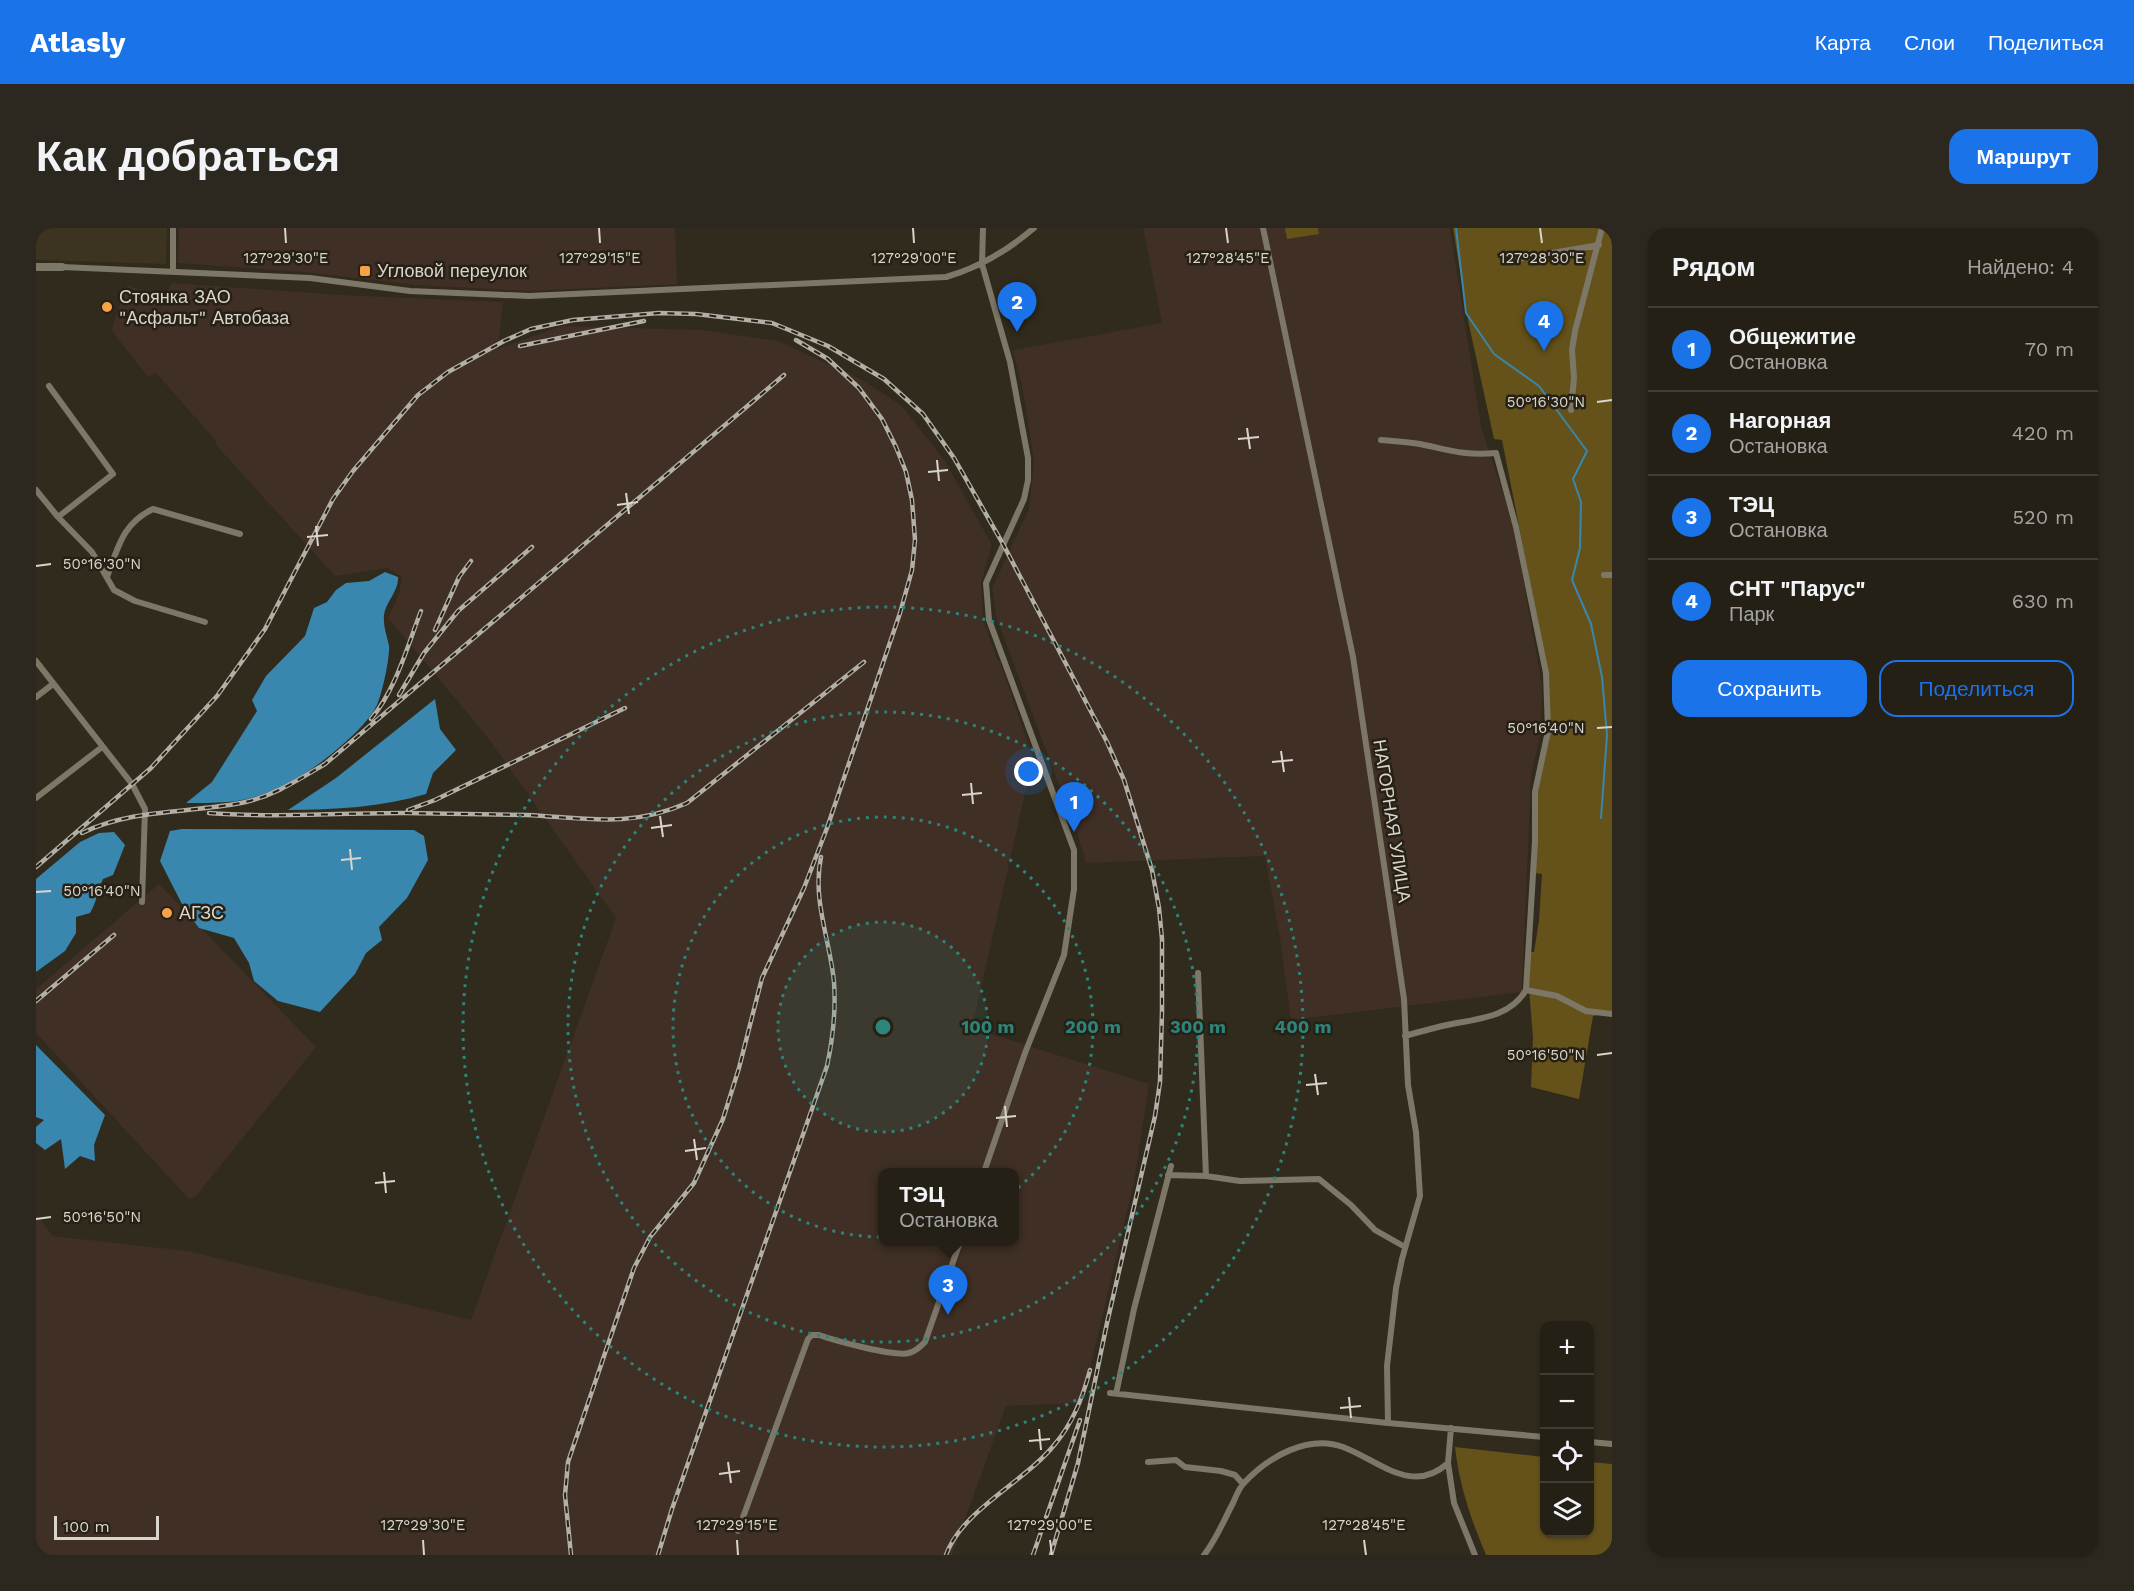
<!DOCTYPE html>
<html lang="ru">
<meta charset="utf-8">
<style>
:root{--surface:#242016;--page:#2c281f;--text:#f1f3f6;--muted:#a3a3a1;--line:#413e35;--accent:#1a73e8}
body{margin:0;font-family:"Work Sans",sans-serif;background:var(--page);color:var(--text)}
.controls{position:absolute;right:18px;bottom:18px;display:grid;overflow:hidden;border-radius:12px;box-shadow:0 2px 4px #0004}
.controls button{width:54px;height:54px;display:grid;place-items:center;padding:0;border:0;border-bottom:2px solid var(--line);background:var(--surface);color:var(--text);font:30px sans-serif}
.scale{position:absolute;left:18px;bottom:15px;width:105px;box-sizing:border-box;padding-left:6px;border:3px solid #d9d5cd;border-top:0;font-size:16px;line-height:21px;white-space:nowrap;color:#d9d5cd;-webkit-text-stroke:4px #262114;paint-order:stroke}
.you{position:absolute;left:993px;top:544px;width:21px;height:21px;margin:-15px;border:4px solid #fff;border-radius:50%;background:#1a73e8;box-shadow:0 0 0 9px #1a73e833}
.badge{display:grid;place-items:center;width:39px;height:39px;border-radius:50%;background:var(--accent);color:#fff;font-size:20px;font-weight:700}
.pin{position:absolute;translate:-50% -50px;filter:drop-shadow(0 2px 3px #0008)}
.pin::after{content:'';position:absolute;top:32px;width:21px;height:18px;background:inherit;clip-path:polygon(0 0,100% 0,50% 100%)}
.popup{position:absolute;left:842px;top:940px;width:141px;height:78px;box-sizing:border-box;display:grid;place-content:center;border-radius:12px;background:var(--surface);filter:drop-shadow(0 2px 4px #0005);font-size:20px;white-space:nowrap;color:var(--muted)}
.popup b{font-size:22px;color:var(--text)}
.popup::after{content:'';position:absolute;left:50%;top:100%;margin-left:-12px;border:12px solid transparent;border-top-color:var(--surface)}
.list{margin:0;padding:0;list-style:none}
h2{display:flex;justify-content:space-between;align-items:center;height:78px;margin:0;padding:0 24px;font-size:26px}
h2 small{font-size:20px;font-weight:400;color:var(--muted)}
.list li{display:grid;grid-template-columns:39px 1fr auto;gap:18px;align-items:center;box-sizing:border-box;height:84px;padding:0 24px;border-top:2px solid var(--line)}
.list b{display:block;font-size:22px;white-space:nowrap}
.list p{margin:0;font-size:20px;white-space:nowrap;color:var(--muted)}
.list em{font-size:20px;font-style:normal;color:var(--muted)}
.actions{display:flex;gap:12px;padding:18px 24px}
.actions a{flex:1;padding:14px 0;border:2px solid var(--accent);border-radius:18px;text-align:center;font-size:21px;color:var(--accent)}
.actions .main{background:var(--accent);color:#fff}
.icon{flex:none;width:33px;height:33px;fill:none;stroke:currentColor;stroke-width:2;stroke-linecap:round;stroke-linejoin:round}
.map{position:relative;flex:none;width:1576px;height:1327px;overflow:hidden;border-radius:18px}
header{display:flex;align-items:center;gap:36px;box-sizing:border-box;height:84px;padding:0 30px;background:var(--accent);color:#fff}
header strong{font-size:28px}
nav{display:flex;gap:33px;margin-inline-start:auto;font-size:21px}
.intro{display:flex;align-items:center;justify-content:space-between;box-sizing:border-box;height:144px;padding:0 36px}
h1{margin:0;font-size:42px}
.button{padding:15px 27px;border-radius:18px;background:var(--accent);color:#fff;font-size:21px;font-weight:700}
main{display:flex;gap:36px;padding:0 36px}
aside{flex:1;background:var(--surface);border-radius:18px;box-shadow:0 2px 4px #0004}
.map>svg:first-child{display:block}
.built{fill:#3c3420}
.industrial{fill:#3f2f24;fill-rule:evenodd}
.green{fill:#65521a}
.water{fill:#3986ae}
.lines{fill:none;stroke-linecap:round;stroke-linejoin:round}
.stream{stroke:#3986ae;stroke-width:2}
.minor{stroke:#7d7767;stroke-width:6}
.tertiary{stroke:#7d7767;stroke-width:8}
.rail-casing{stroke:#b3afa6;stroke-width:4.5}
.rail{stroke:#262114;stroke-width:2;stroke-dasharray:7;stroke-linecap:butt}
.ticks{fill:none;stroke:#d9d5cd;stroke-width:2}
.ring{fill:none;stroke:#2d847c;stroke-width:3;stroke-dasharray:3 6}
.poi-dot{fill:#f6a247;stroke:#262114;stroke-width:2}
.labels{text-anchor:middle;stroke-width:5;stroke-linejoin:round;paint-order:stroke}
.poi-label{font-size:18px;fill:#d9d5cd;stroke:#262114;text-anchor:start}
.street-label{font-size:18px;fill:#d9d5cd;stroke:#262114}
.ticks-label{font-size:15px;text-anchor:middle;fill:#d9d5cd;stroke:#262114;stroke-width:5;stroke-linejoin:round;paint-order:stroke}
.centre{fill:#2d847c;stroke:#262114;stroke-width:3}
.ring-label{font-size:18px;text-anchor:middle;font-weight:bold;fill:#2d847c;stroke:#262114;stroke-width:5;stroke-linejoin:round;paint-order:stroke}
</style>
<header>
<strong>Atlasly</strong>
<nav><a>Карта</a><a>Слои</a><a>Поделиться</a></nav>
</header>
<div class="intro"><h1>Как добраться</h1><a class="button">Маршрут</a></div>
<main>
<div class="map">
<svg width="1576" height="1327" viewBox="0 0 1576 1327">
<rect width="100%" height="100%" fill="#302b1d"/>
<path class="built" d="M0,0H131L130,36L0,32Z"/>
<path class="industrial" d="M143,0H639L641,56L494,63L381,57L267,44L142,35Z
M1107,0H1414L1445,198L1478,299L1506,458L1505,504L1495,548L1486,764L1255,792L1244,710L1229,628L1050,635L1043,611L960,388L956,360L993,281L998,233L987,163L977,122L1126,95Z
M135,55L306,67L467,74L462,121L525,98L666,102L742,113L825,151L866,178L909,233L956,317L945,355L947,392L962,433L964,434L997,530L936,800L1113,856L1098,954L1046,1175L970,1178L916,1327H0V986L17,1008L152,1023L435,1092L580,690L452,510L352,390L363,366L366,349L351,340L299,348L179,216L180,213L120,145L112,149L75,102L91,57L122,68L133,61ZM846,944H978V1014H846Z
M123,656L280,819L160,968L153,971L0,805V761Z"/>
<path class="green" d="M1249,0H1282L1283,6L1251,11Z
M1417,0H1576V784L1557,788L1543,871L1495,859L1497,810L1493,760L1494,724H1498L1503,693L1506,646L1499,645L1501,570L1513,487V450L1466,212L1458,211L1433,97Z
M1419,1219L1508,1229V1304H1554V1234L1576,1236V1327H1450C1435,1292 1423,1256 1419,1219Z"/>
<path class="water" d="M349,344L362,349C363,363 350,373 348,387C347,399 351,407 353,418C354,430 346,466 341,477C332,495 313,511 298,524C269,548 231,571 192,574C178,575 164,575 150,575L176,554L221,483L216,472L230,448L269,408L278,380L291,374L300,362L310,355L333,353Z
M399,471L404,501L420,522L397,545L390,566C346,579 298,582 252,582L300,550Z
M146,601L378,602L388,608L392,632L371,670L343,699L346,712L330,725L319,746L284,784L242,773L218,753L213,735L198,710L163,700L149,682L124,633L134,603Z
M78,604L89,617L77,647L67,651C61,663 61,674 54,685L40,689V705L29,723L0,744V651L44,614L63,605Z
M0,817L69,887L58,917L59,933L44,928L29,941L25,911L9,922L0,915V899L8,892L0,889Z"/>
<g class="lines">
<path class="stream" d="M1420,0L1430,85L1458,126L1503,158L1551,223L1537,251L1545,274L1544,320L1536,352L1555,396L1566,449L1571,507L1565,590"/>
<path class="minor" d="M947,0L946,36L974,134L992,230V252L988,271L950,355L953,392L1038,622V661L1028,727L989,825L948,944
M1227,0L1317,429L1368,771L1372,857L1380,904L1384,968L1366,1031L1360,1060L1351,1138L1352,1195
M1469,33L1563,17
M26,39L274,50L374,63L493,68L910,49C942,40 972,22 998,0
M137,43V0
M13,158L77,246L22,289
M1535,182L1538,150L1536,122L1539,103L1566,0
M1345,212C1358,213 1371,214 1384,216C1413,222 1429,228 1460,225L1480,299L1510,445L1512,503L1499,564V613L1490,762L1521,768L1550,783L1576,786
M0,262L22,289L56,324L78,362L99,373L169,394
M1568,347H1576
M71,349C82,319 87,295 117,281L204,306
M0,433L96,556L109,581L106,674
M0,469L17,456
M0,570L66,519
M1162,745L1170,948
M1369,808C1383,804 1397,800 1411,797C1440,791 1474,790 1490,762
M1132,947L1170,948L1204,953L1283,951L1315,977L1339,1002L1369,1019
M1074,1165L1352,1195L1508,1209
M1080,1166L1098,1081L1135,938
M1415,1200L1412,1235L1418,1275L1439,1327
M1554,1214L1576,1216
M1112,1234L1140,1232L1149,1239L1185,1243L1199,1247L1207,1256
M702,1303L772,1111L776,1107H783C800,1113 859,1129 873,1125C880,1123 884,1119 889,1114L924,1014
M1168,1327C1180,1312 1188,1292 1197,1275C1200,1268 1203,1260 1208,1255C1232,1229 1272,1206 1307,1219C1342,1232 1376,1268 1412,1235"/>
<path class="tertiary" d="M0,39H26"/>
<defs>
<path id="rail" d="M484,118L608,93
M399,402L423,349L435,333
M363,467L388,425L422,383L496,319
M335,491C360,461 371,419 385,383
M372,582L399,572L589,480
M173,585C238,590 303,585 368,585C409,586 450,586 491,587C550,590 595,600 651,575L828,434
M46,605C95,581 152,585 205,575C236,569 262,552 289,536L748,147
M0,639L115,540L181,468L229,401L297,271L317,243L382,167L412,144L468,113L495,101L537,92L623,85L660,86L736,95L792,118L848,151L887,186L918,230L967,316L1071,514L1088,552L1116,642L1123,680L1126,711V783L1124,854L1119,888L1071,1095L1042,1235L1015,1327
M0,773L78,707
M535,1327L529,1267L532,1234L598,1040L614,1009L658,955L687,891L703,840L726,750L768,660L791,600L864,385L876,342L879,312L876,272L870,244L860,219L846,191L823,160L792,131L760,112
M622,1327L636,1281L791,838C797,810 800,783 798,754C794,712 776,672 785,629
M910,1327C926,1282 989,1254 1019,1216C1037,1195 1047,1169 1054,1142
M997,1327L1044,1192"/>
</defs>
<use href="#rail" class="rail-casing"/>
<use href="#rail" class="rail"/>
</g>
<path class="ticks" d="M249,0L250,15M563,0L564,15M877,0L878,15M1190,0L1192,15M1504,0L1506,15M1561,174L1576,172M1211,200L1214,221M1202,211L1223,209M901,232L903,253M892,244L912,242M590,265L593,286M581,277L602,274M280,298L282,318M271,309L292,307M0,338L15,336M1561,500L1576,499M1245,523L1248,544M1236,534L1257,532M935,555L937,576M926,567L946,565M624,588L627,609M615,600L636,597M314,621L316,642M305,632L325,630M0,664L15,663M1561,827L1576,825M1279,846L1282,867M1270,857L1291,855M969,878L971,899M960,890L980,888M658,911L661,932M649,923L670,920M348,944L350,965M339,955L359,953M0,991L15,989M1313,1169L1315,1190M1304,1180L1325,1178M1003,1201L1005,1222M993,1213L1014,1211M692,1234L695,1255M683,1246L704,1243M387,1312L388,1327M701,1312L702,1327M1014,1312L1016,1327M1328,1312L1330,1327"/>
<circle cx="847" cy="799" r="105" fill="#2d847c" fill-opacity=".12"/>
<g class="ring">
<circle cx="847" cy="799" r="105"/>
<circle cx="847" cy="799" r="210"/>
<circle cx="847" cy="799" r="315"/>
<circle cx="847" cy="799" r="420"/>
</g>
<g class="poi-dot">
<rect x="323" y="37" width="12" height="12" rx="3"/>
<circle cx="71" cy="79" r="6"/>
<circle cx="131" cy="685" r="6"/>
</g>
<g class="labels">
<g class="poi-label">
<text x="341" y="49">Угловой переулок</text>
<text x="83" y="75">Стоянка ЗАО<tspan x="83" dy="21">"Асфальт" Автобаза</tspan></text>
<text x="143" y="691">АГЗС</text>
</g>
<g class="street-label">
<text transform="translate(1356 593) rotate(81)" y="6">НАГОРНАЯ УЛИЦА</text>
</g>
</g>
<g class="ticks-label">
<text x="250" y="35">127°29'30"E</text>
<text x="564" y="35">127°29'15"E</text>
<text x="878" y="35">127°29'00"E</text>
<text x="1192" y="35">127°28'45"E</text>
<text x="1506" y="35">127°28'30"E</text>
<text x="1510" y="179">50°16'30"N</text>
<text x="66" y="341">50°16'30"N</text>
<text x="1510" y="505">50°16'40"N</text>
<text x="66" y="668">50°16'40"N</text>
<text x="1510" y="832">50°16'50"N</text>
<text x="66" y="994">50°16'50"N</text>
<text x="387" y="1302">127°29'30"E</text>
<text x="701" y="1302">127°29'15"E</text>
<text x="1014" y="1302">127°29'00"E</text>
<text x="1328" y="1302">127°28'45"E</text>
</g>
<circle cx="847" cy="799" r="9" class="centre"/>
<g class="ring-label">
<text x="952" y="805">100 m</text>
<text x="1057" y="805">200 m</text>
<text x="1162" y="805">300 m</text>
<text x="1267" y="805">400 m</text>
</g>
</svg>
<div class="controls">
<button>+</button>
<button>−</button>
<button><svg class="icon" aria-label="locate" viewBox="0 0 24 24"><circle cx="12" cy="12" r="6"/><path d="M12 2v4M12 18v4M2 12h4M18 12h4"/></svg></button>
<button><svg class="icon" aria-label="layers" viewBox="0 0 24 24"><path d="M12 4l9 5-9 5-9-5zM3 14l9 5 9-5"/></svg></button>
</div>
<div class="scale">100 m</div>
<div class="you"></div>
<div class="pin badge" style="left:1038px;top:604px">1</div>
<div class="pin badge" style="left:981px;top:104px">2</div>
<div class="pin badge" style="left:912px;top:1087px">3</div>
<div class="popup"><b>ТЭЦ</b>Остановка</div>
<div class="pin badge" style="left:1508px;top:123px">4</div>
</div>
<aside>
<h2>Рядом<small>Найдено: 4</small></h2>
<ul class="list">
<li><span class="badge">1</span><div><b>Общежитие</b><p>Остановка</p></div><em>70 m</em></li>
<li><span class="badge">2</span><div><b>Нагорная</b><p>Остановка</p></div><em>420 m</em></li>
<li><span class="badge">3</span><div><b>ТЭЦ</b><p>Остановка</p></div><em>520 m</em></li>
<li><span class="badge">4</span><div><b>СНТ &quot;Парус&quot;</b><p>Парк</p></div><em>630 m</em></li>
</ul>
<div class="actions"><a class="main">Сохранить</a><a>Поделиться</a></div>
</aside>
</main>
